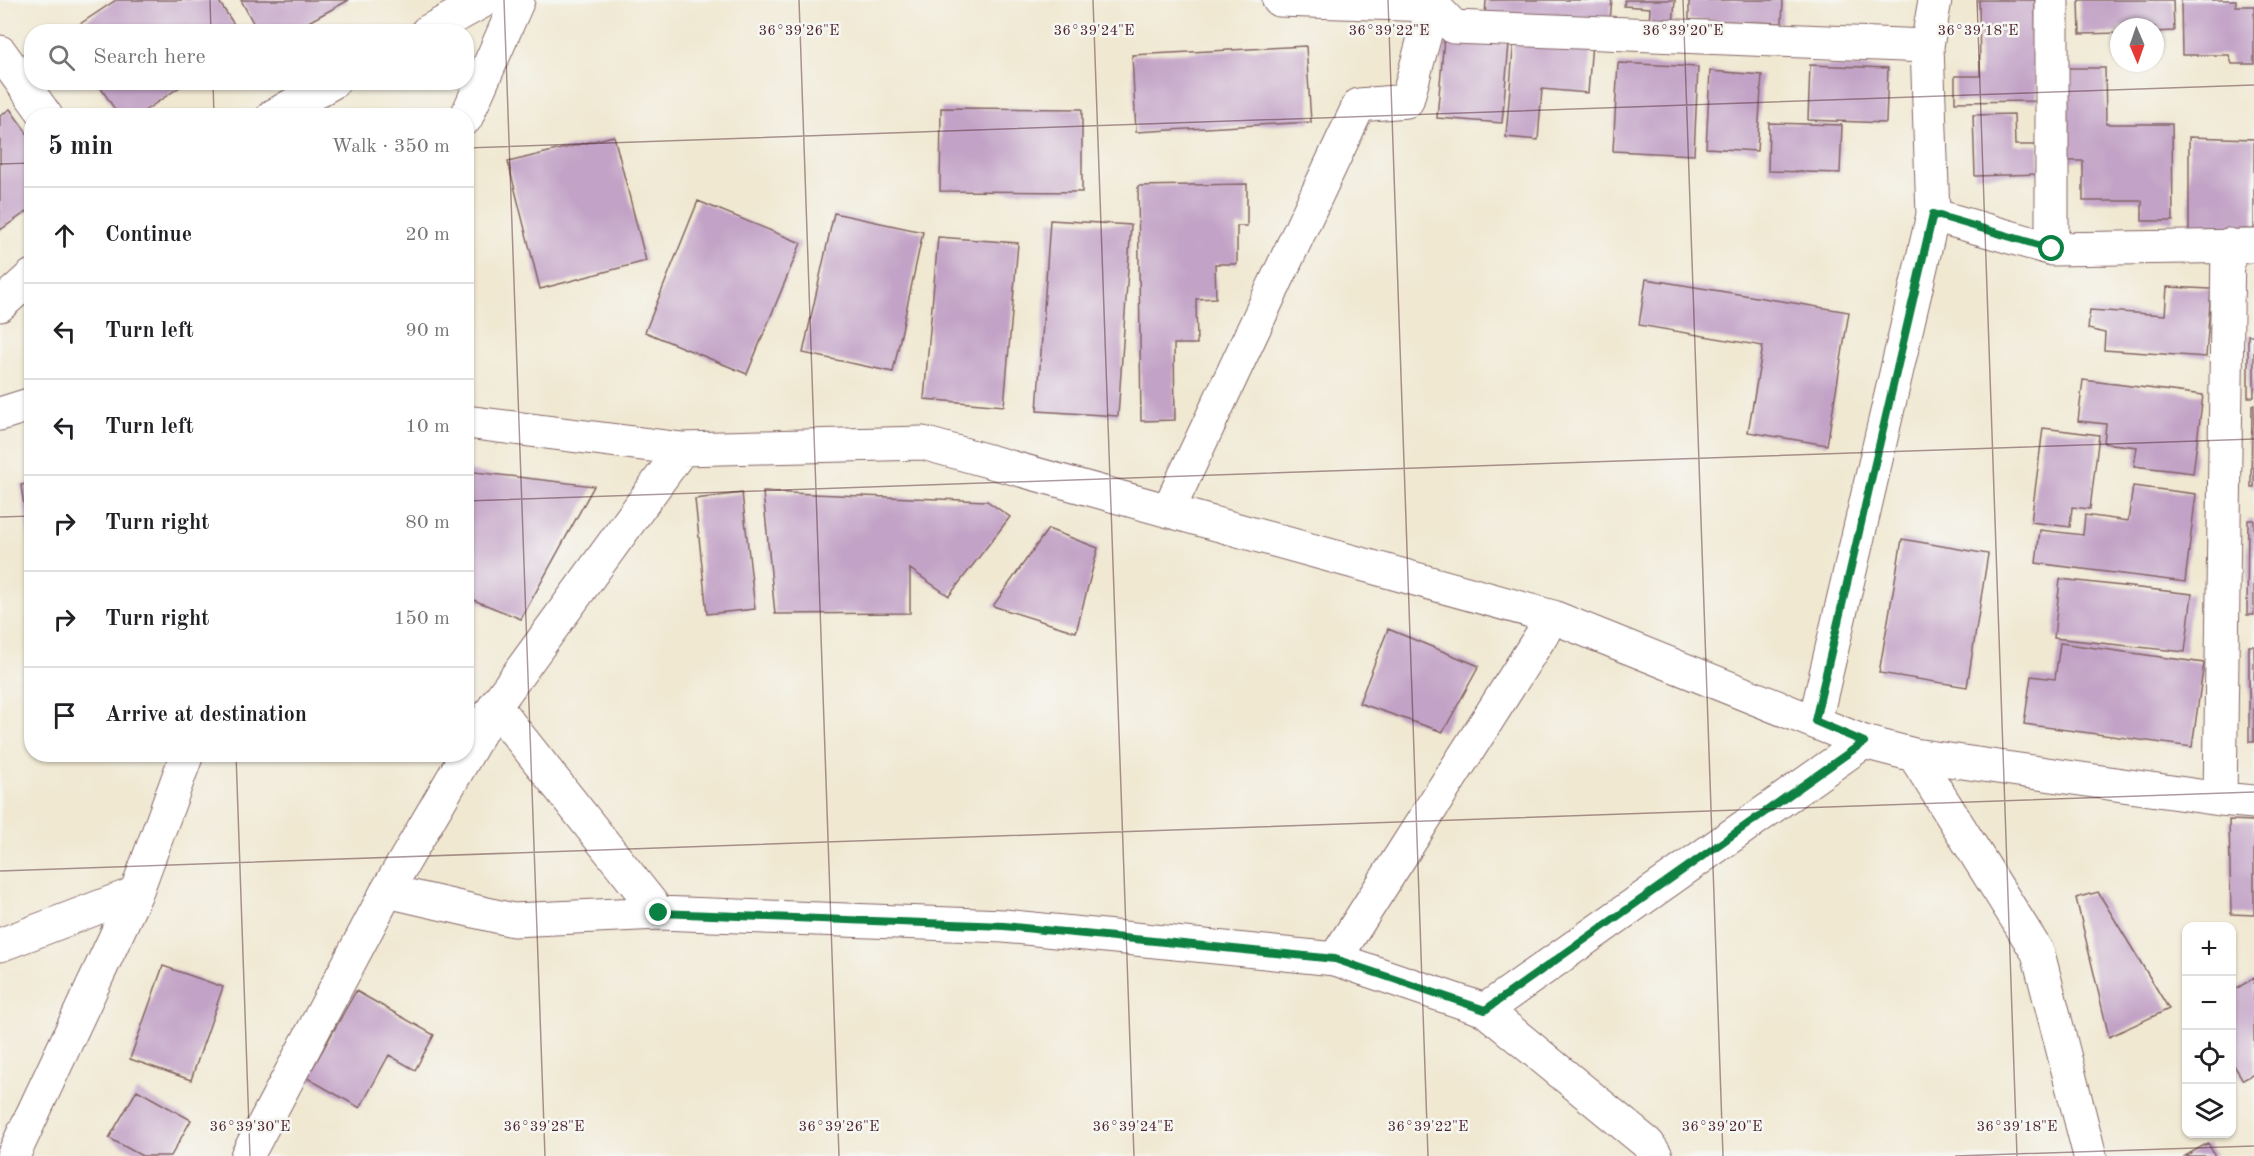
<!DOCTYPE html>
<meta charset="utf-8">
<style>
:root{--surface:#fff;--page:#f6f6f6;--text:#202124;--muted:#757577;--line:#e0e0e0}
body{margin:0;font-family:"Old Standard TT",serif;background:var(--page);color:var(--text)}
.controls{position:absolute;right:18px;bottom:18px;display:grid;overflow:hidden;border-radius:12px;box-shadow:0 2px 4px #0004}
.controls button{width:54px;height:54px;display:grid;place-items:center;padding:0;border:0;border-bottom:2px solid var(--line);background:var(--surface);color:var(--text);font:30px sans-serif}
.compass{position:absolute;left:2110px;top:18px;width:54px;height:54px;border-radius:50%;background:var(--surface);box-shadow:0 2px 4px #0004;rotate:178deg}
.stop{position:absolute;width:18px;height:18px;margin:-14px;border:4px solid #0b8043;border-radius:50%;background:#fff}
.stop.end{background:#0b8043;border-color:#fff;box-shadow:0 2px 6px #0008}
.list{margin:0;padding:0;list-style:none}
h2{display:flex;justify-content:space-between;align-items:center;height:78px;margin:0;padding:0 24px;font-size:26px}
h2 small{font-size:20px;font-weight:400;color:var(--muted)}
.list li{display:grid;grid-template-columns:39px 1fr auto;gap:18px;align-items:center;box-sizing:border-box;height:96px;padding:0 24px;border-top:2px solid var(--line)}
.list b{display:block;font-size:22px;white-space:nowrap}
.list em{font-size:20px;font-style:normal;color:var(--muted)}
.icon{flex:none;width:33px;height:33px;fill:none;stroke:currentColor;stroke-width:2;stroke-linecap:round;stroke-linejoin:round}
.map{position:relative;flex:none;width:2254px;height:1156px;overflow:hidden}
.search{position:absolute;background:var(--surface);box-shadow:0 2px 4px #0004;left:24px;top:24px;width:450px;height:66px;display:flex;align-items:center;gap:15px;box-sizing:border-box;padding:0 21px;border-radius:24px;color:var(--muted);font-size:22px}
.panel{position:absolute;background:var(--surface);box-shadow:0 2px 4px #0004;left:24px;top:108px;width:450px;height:654px;border-radius:24px}
.map>svg:first-child{display:block}
.building{fill:#c2a2c6}
.lines{fill:none;stroke-linecap:round;stroke-linejoin:round}
.street-casing{stroke:#846565;stroke-width:35}
.street{stroke:#fff;stroke-width:33}
.route{stroke:#0b8043;stroke-width:8}
.ticks{fill:none;stroke:#4a1f2b;stroke-width:1.5;stroke-opacity:0.45}
.ticks-label{font-size:15px;text-anchor:middle;fill:#4a1f2b;stroke:#f6f6f2;stroke-width:5;stroke-linejoin:round;paint-order:stroke}
</style>
<div class="map">
<svg width="2254" height="1156" viewBox="0 0 2254 1156">
<rect width="100%" height="100%" fill="#f6f6f2"/>
<filter id="ink" filterUnits="userSpaceOnUse"><feTurbulence type="fractalNoise" baseFrequency=".0167" numOctaves="2"/><feDisplacementMap in="SourceGraphic" scale="12" xChannelSelector="R" yChannelSelector="G"/><feConvolveMatrix kernelMatrix="1 2 1 2 8 2 1 2 1" color-interpolation-filters="sRGB"/></filter>
<filter id="wash" filterUnits="userSpaceOnUse"><feTurbulence type="fractalNoise" baseFrequency=".008" numOctaves="4" result="noise"/><feDisplacementMap in="SourceGraphic" scale="24" xChannelSelector="R" yChannelSelector="G"/><feGaussianBlur stdDeviation="1.35" result="paint"/><feColorMatrix in="noise" values="0 0 0 0 0 0 0 0 0 0 0 0 0 0 0 0 0 1.4 0 .05"/><feComposite in="paint" operator="in"/></filter>
<g filter="url(#wash)">
<rect width="100%" height="100%" fill="#f0e8d1"/>
<g id="blocks">
<path class="building" d="M116,0H218L239,32H68Z
M241,0H349L290,32H258Z
M1486,0H1612L1609,30L1485,16Z
M1625,0H1675L1673,26L1649,25L1650,8L1624,6Z
M1689,0H1783L1782,23L1689,20Z
M1979,0H2035L2037,101L1955,102V76H1980Z
M2079,0H2173L2174,31L2155,32V27H2119V33L2080,34Z
M2181,0H2236V6H2254V64H2232L2229,55H2182Z
M1514,37L1592,43L1588,93L1542,89L1538,140L1506,137Z
M1444,38L1509,44L1502,123L1437,118Z
M1306,46L1311,122L1136,132L1132,55Z
M1618,63L1698,67L1694,155L1613,151Z
M1810,65L1888,68L1886,123L1808,120Z
M2065,68H2105L2106,124H2172L2173,221H2142V201H2083V161H2065Z
M1710,71L1762,75L1757,151L1706,148Z
M97,82H187L137,116H119Z
M941,108L1082,109V192L940,191Z
M10,109L32,140V208L0,230V116Z
M2014,114L2015,145H2039L2040,174L1975,176L1973,115Z
M1769,123L1842,125L1840,173L1768,171Z
M614,136L646,261L540,289L508,162Z
M2189,137L2254,139V229L2189,231Z
M1247,184V226H1237V264H1215L1216,298L1196,299L1197,344H1174L1175,420L1141,421L1138,186Z
M698,201L801,243L747,374L645,332Z
M834,213L923,232L893,372L803,353Z
M1050,220L1131,225L1118,416L1037,411Z
M938,237L1018,243L1004,406L924,399Z
M1646,279L1849,312L1827,445L1748,432L1763,346L1639,325Z
M2167,287L2211,289L2206,357L2104,350L2105,333L2088,329L2090,310L2165,315Z
M2248,335H2254V397H2248Z
M2083,380L2203,395L2193,473L2134,466L2137,447L2104,443L2106,424L2078,421Z
M2252,405H2254V487H2251Z
M2043,428L2099,435L2090,509L2072,507L2070,527L2031,522Z
M466,471L594,486L521,619L466,597Z
M32,483V548H30L21,485Z
M2133,486L2196,494L2185,582L2036,563L2040,530L2083,535L2085,515L2128,521Z
M763,492L987,501L1010,517L949,596L910,569V613L775,614Z
M742,493L755,609L707,614L695,499Z
M2248,520H2254V615H2247Z
M1048,529L1098,548L1076,632L993,606Z
M1902,539L1988,554L1967,687L1879,673Z
M2060,579L2192,594L2185,652L2054,638Z
M1388,629L1479,666L1443,732L1359,703Z
M2060,643L2204,663L2192,747L2024,724L2031,676L2055,679Z
M2249,646H2254V742H2249Z
M2229,820L2254,821V915L2231,914Z
M2098,892L2169,1009L2109,1037L2076,898Z
M163,966L223,987L191,1080L130,1059Z
M2254,978V1074L2243,1080L2232,1062V991Z
M356,991L434,1035L415,1070L389,1055L360,1108L307,1078Z
M137,1090L191,1120L171,1156H142L109,1138Z
M2208,1143L2215,1156H2185Z"/>
</g>
</g>
<g filter="url(#ink)">
<use href="#blocks" fill-opacity="0" stroke="#846565" stroke-width="1.5"/>
<g class="lines">
<defs>
<path id="street" d="M1279,0L1433,5L1454,27L1927,46
M427,32L485,0
M0,52L46,116
M273,116L333,82
M466,118L518,0
M1933,215L2052,249L2254,246
M2052,249V0
M0,305L32,276
M0,414L32,404
M466,422L682,449L923,443L1553,617L1864,742L1914,755L2220,799L2254,802
M1168,511L1359,105L1407,101L1433,5
M495,706L659,913
M1815,721L1933,215L1927,46L1935,0
M1914,755L2038,953L2090,1156
M2220,799L2228,245
M387,891L513,920L659,913L1004,926L1335,959L1485,1010L1648,1144L1656,1156
M0,945L136,893
M1335,959L1553,617
M1485,1010L1864,742
M13,1156L136,893L187,754
M247,1156L387,891L495,706L682,449"/>
</defs>
<use href="#street" class="street-casing"/>
<use href="#street" class="street"/>
</g>
</g>
<g class="lines" filter="url(#ink)">
<path class="route" d="M659,913L1004,926L1335,959L1485,1010L1864,742L1815,721L1933,214L2052,249"/>
</g>
<path class="ticks" d="M210,0L211,32M504,0L545,1156M799,0L839,1156M1093,0L1134,1156M1388,0L1428,1156M1683,0L1723,1156M1977,0L2017,1156M213,82L214,116M466,148L2254,85M0,164L32,163M466,501L2254,439M0,517L32,516M236,754L250,1156M0,871L2254,792M1955,1156L2254,1146"/>
<g class="ticks-label">
<text x="799" y="35">36°39'26"E</text>
<text x="1094" y="35">36°39'24"E</text>
<text x="1389" y="35">36°39'22"E</text>
<text x="1683" y="35">36°39'20"E</text>
<text x="1978" y="35">36°39'18"E</text>
<text x="250" y="1131">36°39'30"E</text>
<text x="544" y="1131">36°39'28"E</text>
<text x="839" y="1131">36°39'26"E</text>
<text x="1133" y="1131">36°39'24"E</text>
<text x="1428" y="1131">36°39'22"E</text>
<text x="1722" y="1131">36°39'20"E</text>
<text x="2017" y="1131">36°39'18"E</text>
</g>
</svg>
<div class="controls">
<button>+</button>
<button>−</button>
<button><svg class="icon" aria-label="locate" viewBox="0 0 24 24"><circle cx="12" cy="12" r="6"/><path d="M12 2v4M12 18v4M2 12h4M18 12h4"/></svg></button>
<button><svg class="icon" aria-label="layers" viewBox="0 0 24 24"><path d="M12 4l9 5-9 5-9-5zM3 14l9 5 9-5"/></svg></button>
</div>
<svg class="compass" viewBox="-18 -18 36 36"><path d="M0-13l5 13h-10z" fill="#e53935"/><path d="M0 13l5-13h-10z" fill="#757577"/></svg>
<div class="stop" style="left:2052px;top:249px"></div>
<div class="stop end" style="left:659px;top:913px"></div>
<div class="search"><svg class="icon" aria-label="search" viewBox="0 0 24 24"><circle cx="10" cy="10" r="6"/><path d="M15 15l6 6"/></svg>Search here</div>
<section class="panel">
<h2>5 min<small>Walk · 350 m</small></h2>
<ul class="list">
<li><svg class="icon" aria-label="ahead" viewBox="0 0 24 24"><path d="M12 20V5M6 11l6-6 6 6"/></svg><div><b>Continue</b></div><em>20 m</em></li>
<li><svg class="icon" aria-label="left" viewBox="0 0 24 24"><path d="M17 20v-9H6M10 6l-5 5 5 5"/></svg><div><b>Turn left</b></div><em>90 m</em></li>
<li><svg class="icon" aria-label="left" viewBox="0 0 24 24"><path d="M17 20v-9H6M10 6l-5 5 5 5"/></svg><div><b>Turn left</b></div><em>10 m</em></li>
<li><svg class="icon" aria-label="right" viewBox="0 0 24 24"><path d="M7 20v-9h11M14 6l5 5-5 5"/></svg><div><b>Turn right</b></div><em>80 m</em></li>
<li><svg class="icon" aria-label="right" viewBox="0 0 24 24"><path d="M7 20v-9h11M14 6l5 5-5 5"/></svg><div><b>Turn right</b></div><em>150 m</em></li>
<li><svg class="icon" aria-label="arrive" viewBox="0 0 24 24"><path d="M6 21V4h12l-3 4 3 4H6"/></svg><div><b>Arrive at destination</b></div></li>
</ul>
</section>
</div>
